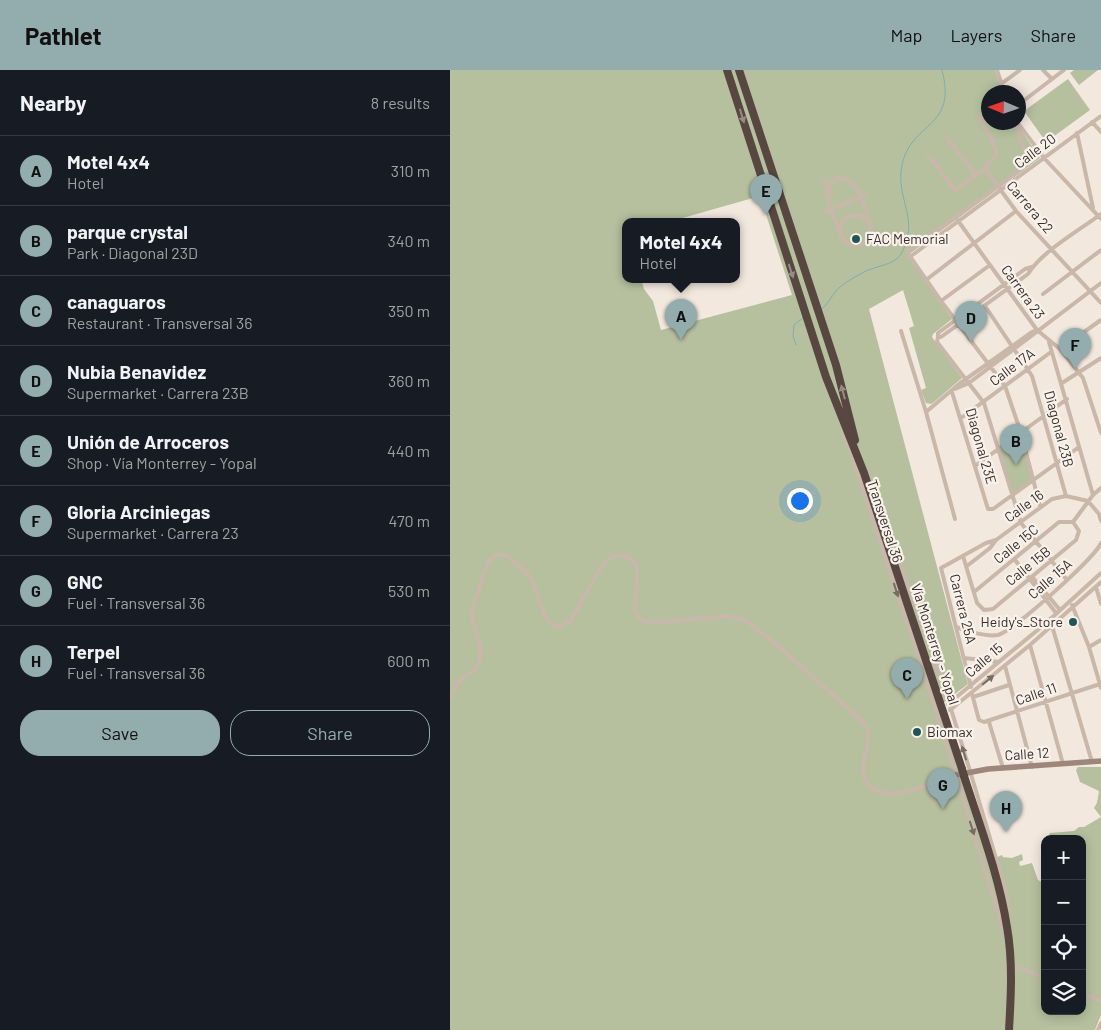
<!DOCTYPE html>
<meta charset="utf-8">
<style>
:root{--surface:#171b24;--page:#242831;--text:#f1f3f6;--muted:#9ea1a6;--line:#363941;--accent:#93acae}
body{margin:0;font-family:Barlow,sans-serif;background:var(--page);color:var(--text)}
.controls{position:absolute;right:15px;bottom:15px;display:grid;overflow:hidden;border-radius:10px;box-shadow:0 2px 12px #0003}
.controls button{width:45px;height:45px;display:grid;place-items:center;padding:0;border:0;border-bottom:1px solid var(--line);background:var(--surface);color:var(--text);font:25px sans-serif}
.compass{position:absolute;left:531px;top:15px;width:45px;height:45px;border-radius:50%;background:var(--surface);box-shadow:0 2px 12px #0003;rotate:272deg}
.you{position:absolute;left:349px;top:430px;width:18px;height:18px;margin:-12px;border:4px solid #fff;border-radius:50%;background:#1a73e8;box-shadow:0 0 0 8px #1a73e833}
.badge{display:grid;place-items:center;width:32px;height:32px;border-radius:50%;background:var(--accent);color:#111;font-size:16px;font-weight:700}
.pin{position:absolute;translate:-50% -41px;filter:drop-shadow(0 1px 2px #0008)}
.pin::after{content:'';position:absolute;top:26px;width:18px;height:15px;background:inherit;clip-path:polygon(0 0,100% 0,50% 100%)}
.popup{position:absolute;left:172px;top:148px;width:118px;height:65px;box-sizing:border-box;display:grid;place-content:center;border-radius:10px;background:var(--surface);filter:drop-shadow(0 1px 4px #0005);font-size:16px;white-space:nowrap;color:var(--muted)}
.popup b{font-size:19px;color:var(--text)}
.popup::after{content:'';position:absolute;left:50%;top:100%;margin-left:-10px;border:10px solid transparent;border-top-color:var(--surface)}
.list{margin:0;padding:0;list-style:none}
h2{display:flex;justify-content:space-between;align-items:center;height:65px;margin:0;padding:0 20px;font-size:21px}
h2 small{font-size:16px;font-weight:400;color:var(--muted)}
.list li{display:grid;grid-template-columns:32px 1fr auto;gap:15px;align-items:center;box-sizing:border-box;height:70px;padding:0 20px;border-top:1px solid var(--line)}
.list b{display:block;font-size:19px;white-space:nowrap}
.list p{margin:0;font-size:16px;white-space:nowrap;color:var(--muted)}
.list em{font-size:16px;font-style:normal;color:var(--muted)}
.actions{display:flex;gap:10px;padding:15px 20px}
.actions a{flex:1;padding:11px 0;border:1px solid var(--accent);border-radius:20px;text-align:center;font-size:18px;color:var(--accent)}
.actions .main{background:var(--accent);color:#111}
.icon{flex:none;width:28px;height:28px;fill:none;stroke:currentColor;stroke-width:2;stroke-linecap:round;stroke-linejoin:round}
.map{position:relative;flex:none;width:651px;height:960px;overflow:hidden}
header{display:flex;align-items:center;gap:30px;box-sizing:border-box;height:70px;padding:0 25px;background:var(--accent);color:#111}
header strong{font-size:24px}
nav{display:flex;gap:28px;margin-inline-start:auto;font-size:18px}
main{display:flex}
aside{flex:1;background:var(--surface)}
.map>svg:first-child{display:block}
.green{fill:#b6c09f;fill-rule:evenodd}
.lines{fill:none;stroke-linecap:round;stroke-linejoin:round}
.stream{stroke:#7eaead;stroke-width:1}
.street{stroke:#c9b7aa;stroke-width:4}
.secondary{stroke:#9d867c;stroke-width:5.5}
.highway{stroke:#584741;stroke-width:8}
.highway-bridge{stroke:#584741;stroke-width:8}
.oneway{fill:#988b85}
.oneway2{fill:#796b64}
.poi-dot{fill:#215657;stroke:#f9f2eb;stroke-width:2}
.labels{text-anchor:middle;stroke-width:4.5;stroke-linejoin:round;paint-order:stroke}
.street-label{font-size:14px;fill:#372d2a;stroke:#f9f2eb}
.poi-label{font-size:14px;fill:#372d2a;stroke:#f9f2eb;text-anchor:start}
</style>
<header>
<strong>Pathlet</strong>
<nav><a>Map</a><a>Layers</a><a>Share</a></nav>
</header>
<main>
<aside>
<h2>Nearby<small>8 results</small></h2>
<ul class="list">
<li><span class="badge">A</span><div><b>Motel 4x4</b><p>Hotel</p></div><em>310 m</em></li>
<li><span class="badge">B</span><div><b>parque crystal</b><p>Park · Diagonal 23D</p></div><em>340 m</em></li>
<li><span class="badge">C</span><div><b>canaguaros</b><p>Restaurant · Transversal 36</p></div><em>350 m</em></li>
<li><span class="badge">D</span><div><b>Nubia Benavidez</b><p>Supermarket · Carrera 23B</p></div><em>360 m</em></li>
<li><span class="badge">E</span><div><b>Unión de Arroceros</b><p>Shop · Vía Monterrey - Yopal</p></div><em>440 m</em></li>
<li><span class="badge">F</span><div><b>Gloria Arciniegas</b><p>Supermarket · Carrera 23</p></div><em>470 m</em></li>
<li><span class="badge">G</span><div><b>GNC</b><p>Fuel · Transversal 36</p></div><em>530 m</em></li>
<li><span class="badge">H</span><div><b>Terpel</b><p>Fuel · Transversal 36</p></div><em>600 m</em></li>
</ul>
<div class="actions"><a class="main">Save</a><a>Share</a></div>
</aside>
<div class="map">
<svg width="651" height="960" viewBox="0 0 651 960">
<rect width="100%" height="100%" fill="#f2e8de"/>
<path class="green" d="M0,0H545L552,22H538V52L566,53L590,88L458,185L502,249L483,264L482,267L512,308L484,332L481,334L476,333L471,320L476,318L459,258L464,256L453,220L419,239L518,614L492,634L541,790L552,785L553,787L562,788L572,784L573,790L569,792L570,796L582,793L588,810L595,814V941H632V769H597L600,763L624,761L629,757H634L651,747L644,738L647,733L649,721L630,712L626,700L628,697H651V945L645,960H0ZM310,126L342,225L211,260L203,231L194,219L191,209H176V151H222Z
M624,0H648L629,15L620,3Z
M618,9L640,40L596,72L574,41Z
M570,365L582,411L563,423L550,380Z"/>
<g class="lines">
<path class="stream" d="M372,239C378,234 381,227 386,221C393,213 405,207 414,202C425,196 445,195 451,184C471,149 445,130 452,95C461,51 508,59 492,0
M346,275L343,266L344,255L354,247"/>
<path class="street" d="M547,0L554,22
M593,0L602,9
M551,14L570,0
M568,35L614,0
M529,47L542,70L547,84L536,96V100L566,141L651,233
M566,52L576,87L572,99L457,182L491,231L555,316L571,363L590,436
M567,52L594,88L651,149
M642,52L651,62
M627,63L643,138
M497,68L525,104
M478,85L505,120L536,98
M372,111L377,113V125
M375,142L416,125
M390 160a15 15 0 1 1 30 0a15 15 0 1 1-30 0Z
M506,148L587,260L610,279L633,308L651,363
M390,163C384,148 369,121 387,108C409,106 415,139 420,154
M461,186L651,46
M476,210L566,141
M593,224L651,180
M491,231L540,195
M535,236L582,306L616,426
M451,261L476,342L505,449
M488,267L487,272L534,333L571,453L617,510
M488,267H491L578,204C592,181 630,160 651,144
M488,267V263L575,199L582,197
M599,272L643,425
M610,279L651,250
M612,313L651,288
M505,319L519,313L651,213
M502,322L538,439H543L629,377
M476,342L509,314L582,262L587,260
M511,348L601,282
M393,359L485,637L554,862
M525,396L617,329
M623,452L643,425L651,418
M440,471C489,585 521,707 557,825L558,843
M513,486L527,533L534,540L543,539L626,470L629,461L623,452
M565,490L606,543
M517,496L540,478L546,470L602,429L616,426L638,431L649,444L651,451
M581,508L584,509L610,540
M646,517L651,534
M524,522L609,452H623
M622,535L639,577L651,618
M600,549L642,692
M506,557C518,561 534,567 548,565C562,562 646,487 651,473
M580,575L613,694
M639,577L651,570
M514,588L549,592
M555,596L582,697
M521,617L491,498L536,473L546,470
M522,624L529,650L534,652L650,614
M523,627L559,615
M0,628L8,612L25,599L29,593L31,578L21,543L38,492L45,485H56C65,492 75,500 81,509C90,523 93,573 121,550L153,494C159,488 165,484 174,486C202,493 177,529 188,546C191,551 196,552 201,553L278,546L295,550L332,579L413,652C424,666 415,680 413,696C412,703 414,709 418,714C437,737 482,712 506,705
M498,634L596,553L651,503
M500,640L580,575L651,512
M539,652L553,698
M560,894L595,908
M632,923L651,931
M648,960L651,953"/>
<path class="secondary" d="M506,705L538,699L651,691"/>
<path class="highway" d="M277,0L376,307L414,403L512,699
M289,0L386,295L405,370
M514,706C530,756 549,806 557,857C563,891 561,926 559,960"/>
<path class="highway-bridge" d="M512,699L514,706"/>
</g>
<defs><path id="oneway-solid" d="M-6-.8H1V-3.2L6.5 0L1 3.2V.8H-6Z" transform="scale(1.25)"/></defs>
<g class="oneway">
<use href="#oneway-solid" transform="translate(292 46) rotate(73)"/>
<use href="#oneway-solid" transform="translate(341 201) rotate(72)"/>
<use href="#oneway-solid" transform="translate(393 322) rotate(-105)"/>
</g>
<g class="oneway2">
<use href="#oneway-solid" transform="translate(446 520) rotate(72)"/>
<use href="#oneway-solid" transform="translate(538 610) rotate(-39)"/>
<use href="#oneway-solid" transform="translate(514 683) rotate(-107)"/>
<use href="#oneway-solid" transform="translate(522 758) rotate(72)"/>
</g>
<g class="poi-dot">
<circle cx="406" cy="169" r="5"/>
<circle cx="623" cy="552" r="5"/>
<circle cx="467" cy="662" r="5"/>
</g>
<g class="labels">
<g class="street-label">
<text transform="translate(585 81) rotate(-37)" y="5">Calle 20</text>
<text transform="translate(580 137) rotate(50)" y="5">Carrera 22</text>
<text transform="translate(573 222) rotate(54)" y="5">Carrera 23</text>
<text transform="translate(562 297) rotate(-37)" y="5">Calle 17A</text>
<text transform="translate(609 359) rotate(75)" y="5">Diagonal 23B</text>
<text transform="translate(531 376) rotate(74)" y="5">Diagonal 23E</text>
<text transform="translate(574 436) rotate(-36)" y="5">Calle 16</text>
<text transform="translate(435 451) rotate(72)" y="5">Transversal 36</text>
<text transform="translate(566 474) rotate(-39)" y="5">Calle 15C</text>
<text transform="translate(578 496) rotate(-39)" y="5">Calle 15B</text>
<text transform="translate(600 509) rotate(-41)" y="5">Calle 15A</text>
<text transform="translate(513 539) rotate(76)" y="5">Carrera 25A</text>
<text transform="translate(485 574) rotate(72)" y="5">Vía Monterrey - Yopal</text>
<text transform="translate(534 590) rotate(-41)" y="5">Calle 15</text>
<text transform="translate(586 624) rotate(-19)" y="5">Calle 11</text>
<text transform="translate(577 684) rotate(-4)" y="5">Calle 12</text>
</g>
<g class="poi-label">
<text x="416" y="174">FAC Memorial</text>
<text x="613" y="557" text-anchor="end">Heidy's_Store</text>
<text x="477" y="667">Biomax</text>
</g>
</g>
</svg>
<div class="controls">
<button>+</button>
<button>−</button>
<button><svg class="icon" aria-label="locate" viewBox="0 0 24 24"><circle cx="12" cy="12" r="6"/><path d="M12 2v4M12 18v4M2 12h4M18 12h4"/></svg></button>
<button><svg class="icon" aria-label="layers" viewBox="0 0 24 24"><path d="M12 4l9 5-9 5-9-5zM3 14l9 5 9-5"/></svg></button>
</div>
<svg class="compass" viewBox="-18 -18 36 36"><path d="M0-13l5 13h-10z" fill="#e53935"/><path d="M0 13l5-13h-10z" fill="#9ea1a6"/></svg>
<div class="you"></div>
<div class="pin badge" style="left:231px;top:270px">A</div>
<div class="popup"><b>Motel 4x4</b>Hotel</div>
<div class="pin badge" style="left:566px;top:395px">B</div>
<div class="pin badge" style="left:457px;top:629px">C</div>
<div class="pin badge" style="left:521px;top:272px">D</div>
<div class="pin badge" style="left:316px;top:145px">E</div>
<div class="pin badge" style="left:625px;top:299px">F</div>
<div class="pin badge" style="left:493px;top:739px">G</div>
<div class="pin badge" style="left:556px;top:762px">H</div>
</div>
</main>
